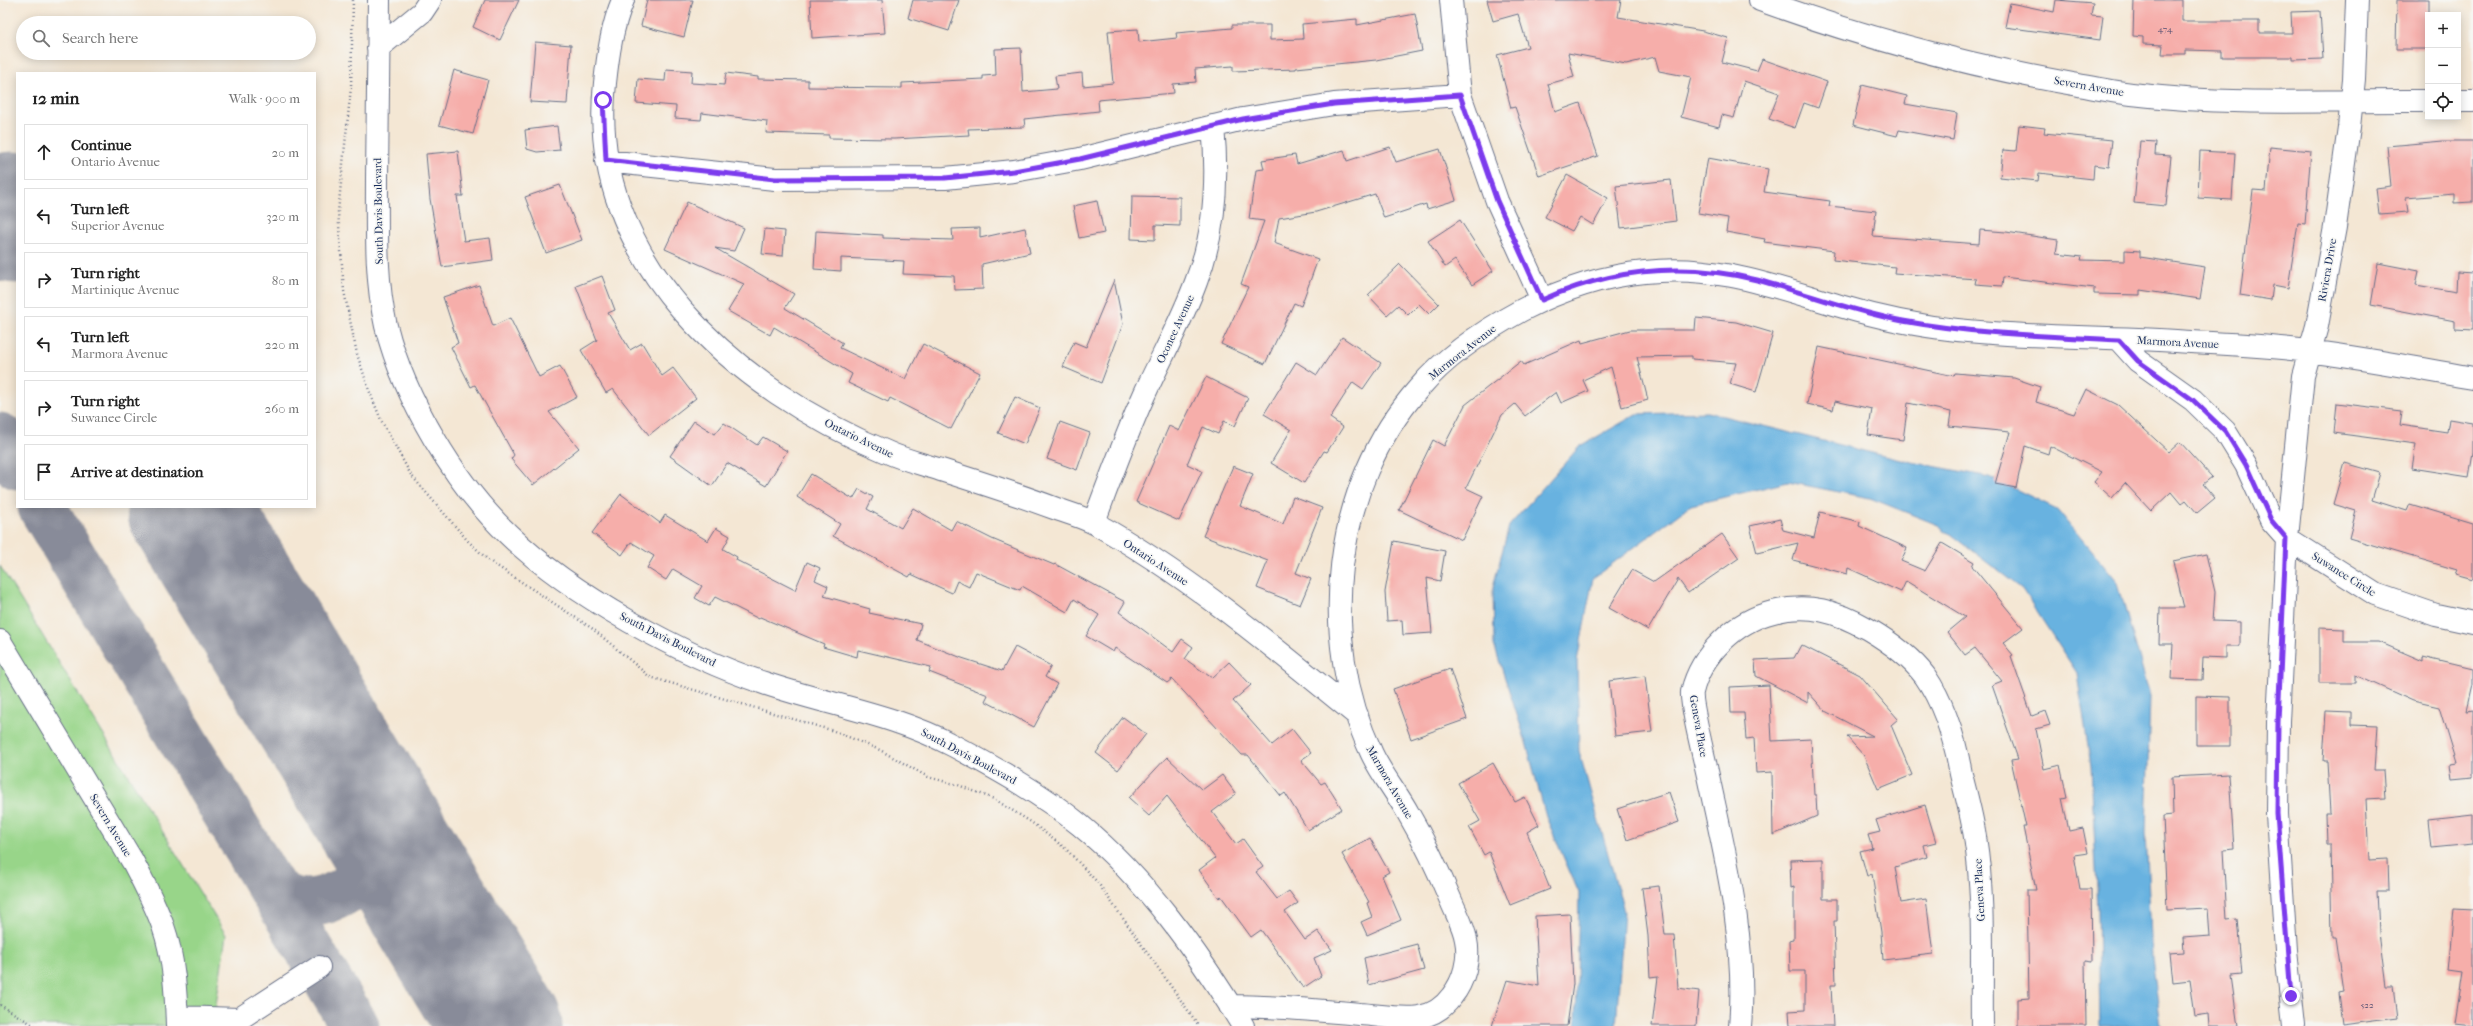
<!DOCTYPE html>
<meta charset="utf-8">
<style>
:root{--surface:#fff;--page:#f2f2f2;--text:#222;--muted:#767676;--line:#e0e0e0}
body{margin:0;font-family:"IM FELL French Canon",serif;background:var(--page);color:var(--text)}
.controls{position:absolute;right:12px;top:12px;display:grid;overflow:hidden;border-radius:0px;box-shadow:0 2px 10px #0003}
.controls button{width:36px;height:36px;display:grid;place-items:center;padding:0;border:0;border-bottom:1px solid var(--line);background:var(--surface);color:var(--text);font:20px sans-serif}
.stop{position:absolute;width:12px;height:12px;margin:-9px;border:3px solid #7c3aed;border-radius:50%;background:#fff}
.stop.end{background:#7c3aed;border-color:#fff;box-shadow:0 1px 4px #0008}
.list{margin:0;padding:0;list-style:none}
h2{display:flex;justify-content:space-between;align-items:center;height:52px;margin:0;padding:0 16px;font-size:17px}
h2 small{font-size:13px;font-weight:400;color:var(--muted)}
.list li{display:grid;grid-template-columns:26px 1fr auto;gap:12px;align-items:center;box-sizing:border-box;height:56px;margin:0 8px 8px;padding:0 8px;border:1px solid var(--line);border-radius:0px}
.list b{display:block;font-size:15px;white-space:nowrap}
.list p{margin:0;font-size:13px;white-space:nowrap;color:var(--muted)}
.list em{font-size:13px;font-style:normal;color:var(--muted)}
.icon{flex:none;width:22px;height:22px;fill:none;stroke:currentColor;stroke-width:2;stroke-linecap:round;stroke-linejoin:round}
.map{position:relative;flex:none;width:2473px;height:1026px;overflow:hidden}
.search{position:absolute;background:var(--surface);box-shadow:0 2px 10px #0003;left:16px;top:16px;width:300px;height:44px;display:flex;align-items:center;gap:10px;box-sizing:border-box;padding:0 14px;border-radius:22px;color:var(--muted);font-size:15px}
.panel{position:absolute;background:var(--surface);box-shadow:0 2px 10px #0003;left:16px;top:72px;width:300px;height:436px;border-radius:0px}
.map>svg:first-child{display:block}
.green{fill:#98d589;stroke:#5a8274}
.water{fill:#68b2e0;stroke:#42709f}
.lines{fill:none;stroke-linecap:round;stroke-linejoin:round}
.taxiway{stroke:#888b99;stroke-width:49}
.runway{stroke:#888b99;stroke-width:123}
.building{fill:#f6aeaa}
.minor-casing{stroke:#676f87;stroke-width:24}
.path{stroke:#676f87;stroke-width:2.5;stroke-dasharray:1 3;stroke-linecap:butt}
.minor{stroke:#fff;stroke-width:22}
.route{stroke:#7c3aed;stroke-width:5}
.labels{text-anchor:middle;stroke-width:3;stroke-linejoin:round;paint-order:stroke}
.number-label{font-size:9px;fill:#524f71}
.street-label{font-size:11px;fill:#1b2f5e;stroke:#f6f6f2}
</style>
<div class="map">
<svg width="2473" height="1026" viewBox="0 0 2473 1026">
<rect width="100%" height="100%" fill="#f6f6f2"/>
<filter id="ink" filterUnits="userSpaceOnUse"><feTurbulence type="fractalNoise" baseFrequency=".025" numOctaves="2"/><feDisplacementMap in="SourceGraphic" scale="8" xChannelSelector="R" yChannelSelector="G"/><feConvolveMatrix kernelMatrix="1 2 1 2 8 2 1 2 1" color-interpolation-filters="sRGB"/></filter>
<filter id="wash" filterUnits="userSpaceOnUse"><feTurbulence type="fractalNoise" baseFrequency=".012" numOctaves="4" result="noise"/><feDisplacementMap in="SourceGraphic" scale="16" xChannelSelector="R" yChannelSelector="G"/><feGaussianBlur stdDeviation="0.9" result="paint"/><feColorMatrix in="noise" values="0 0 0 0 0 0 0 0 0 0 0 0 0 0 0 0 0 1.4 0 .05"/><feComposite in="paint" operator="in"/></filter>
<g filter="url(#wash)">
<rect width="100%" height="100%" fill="#f4e7d4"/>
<path class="green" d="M0,566L226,935L213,1026L0,1025Z"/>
<path class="water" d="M1707,412L1896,459L1990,477L2057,509L2118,583L2150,696L2146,833L2152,958L2161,1026H2100L2098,909L2091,766L2077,673L2022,589L1938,525L1870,498L1788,482L1691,505L1593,578L1577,661L1579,751L1624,911L1616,1026H1576L1579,893L1546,817L1526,742L1494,645L1493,587L1509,526L1579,447L1637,414Z"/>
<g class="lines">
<path class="taxiway" d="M0,246L17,249
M0,437L17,465
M42,507L355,1026
M357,883C387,871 408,886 429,906
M269,884C291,910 320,906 346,890C359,882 371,873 376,857C381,840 375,825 370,809"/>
<path class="runway" d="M12,213L17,222
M188,507L501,1026"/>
</g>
<g id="blocks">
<path class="building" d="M485,0H519L500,40L473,27Z
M647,0H693L684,37L641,26Z
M810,0H882L885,33L812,38Z
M913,0H959L949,31L908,18Z
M1487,0H1621L1618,17L1703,31L1728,38L1722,62L1757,71L1762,59L1827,82L1818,108L1804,103L1795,128L1769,119L1779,93L1744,81L1734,118L1722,115L1719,127L1681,117L1691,77L1659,71L1655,57L1626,64L1568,53L1574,77L1548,84L1555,112L1580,103L1598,156L1539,176L1515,107L1511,108L1497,55L1528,47L1518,14L1493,21Z
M2056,0L2093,3L2091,15L2103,16L2100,40L2005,27L2010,3L2054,12Z
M2134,0H2182V21H2259V33H2292L2291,12L2320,11L2323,59L2293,60V57H2222V51L2185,50V54H2162L2163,45L2143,44V37L2133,36Z
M2397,0H2428V49H2396Z
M1415,14L1422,51L1376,60L1296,68V69L1233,71V66L1195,69L1196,82L1173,84L1174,93L1098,100L1099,111L1024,119L1025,127L968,129L969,135L894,139L829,138V135L766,133L767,121L702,113L701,120L675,118L676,106L636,103L638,79L665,81L666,69L692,71L691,83L724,85L726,73L758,77V79L808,80V87L902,88V83L983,79V76L996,75L995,49L1021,48L1023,92L1057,89L1055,76L1082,73L1083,86L1113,83L1108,31L1138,29L1139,42L1177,38L1176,33L1232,28V25H1270V40L1303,39L1302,24L1357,19V25Z
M535,42L571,45L567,104L530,102Z
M454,70L488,80L473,134L439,125Z
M1862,85L1907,96L1905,104L1957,113L1953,140L1899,130L1897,136L1853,125Z
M2019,125L2045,128L2044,133L2112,140L2109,167L2094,165L2093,179L2039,173L2038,181L2000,177L2003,150L2016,151Z
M557,126L560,150L537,152L527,149L525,130Z
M2140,141L2156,142L2155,155L2171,156L2166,206L2134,203Z
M2443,141H2473V202L2454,203V194L2406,198L2408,212L2379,214L2376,188L2391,186L2387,146Z
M1390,147L1396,162L1440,149L1456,200L1427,209L1426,204L1384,218L1375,194L1316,212L1279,218L1274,243L1318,259L1301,306L1294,303L1265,364L1221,344L1248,287L1241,284L1264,221L1249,219L1256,170L1264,169L1262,160L1295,155L1297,164L1344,150L1347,161Z
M2270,147L2311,151L2305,224L2298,223L2288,288L2273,285L2271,300L2240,295L2253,190L2266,191Z
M458,151L463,196H457L464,241L490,238L493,260L442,267L430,199L426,154Z
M2200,151L2235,153L2232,200L2198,198Z
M1708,158L1768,169L1764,192L1830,201L1829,206L1876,211L1873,236L1979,244L1980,230L2006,232L2058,240L2056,254L2082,257L2081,260L2125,261V250L2140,251V257L2205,267L2200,299L2140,290V295L2094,294V288L2003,277L2002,286L1975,284L1976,279L1894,273L1895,267L1833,260L1834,251L1764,242L1765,239L1726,232L1728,218L1698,213Z
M1567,175L1608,198L1593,225L1580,217L1572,231L1545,217Z
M1671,180L1676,221L1621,228L1616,186Z
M560,185L582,240L546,253L525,197Z
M1132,196L1180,197V226L1155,225V240L1131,239Z
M1097,201L1104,233L1079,238L1073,206Z
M687,202L744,228L734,251L715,248L794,294L785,308L843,343L840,348L905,379L923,344L980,373L951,429L890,398L888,402L848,383L852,374L774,327L770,335L728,311L744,284L665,249Z
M1460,220L1493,271L1472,285L1455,260L1445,267L1428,241Z
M980,228V238L1025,228L1030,253L982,264L983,289L955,290L954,276L903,274L904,261L841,258V271L814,269L816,231L883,235V238L953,240L952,229Z
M765,229L785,231L783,256L762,254Z
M2378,263L2419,271L2416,285L2456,292L2457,272L2473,273V330L2455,329V321L2371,305Z
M1400,264L1439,304L1429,314L1419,304L1408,315L1398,305L1387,315L1368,295Z
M602,276L615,310L608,313L630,350L642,343L662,376L673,368L696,398L649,435L613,389L606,393L581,350L597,340L576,286Z
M1114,280L1123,324L1101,383L1063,367L1074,342L1086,347Z
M479,285L493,326L510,318L539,377L560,366L577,397L549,412L579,448L533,485L511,459L514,455L475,385L471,387L451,347L458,343L443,297Z
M1696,318L1736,322L1773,333L1756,392L1730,384L1736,363L1692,359V356L1637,357L1648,400L1622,407L1611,367L1583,380L1588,391L1561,403L1556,392L1525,416L1515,404L1502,415L1466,488L1483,496L1462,540L1399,510L1433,440L1444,446L1465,405L1521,361L1524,365L1581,340L1582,343L1630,330H1695Z
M1342,337L1381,363L1363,389L1353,382L1330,418L1343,427L1327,452L1324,451L1304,483L1271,463L1291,430L1264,414L1296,362L1317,375Z
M1819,347L1954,376L1955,373L2014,378L2040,387L2036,402L2074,414L2086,389L2118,405L2169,452L2180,442L2212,477L2203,484L2215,498L2197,513L2186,500L2181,504L2171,492L2151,511L2125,483L2112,498L2094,482L2102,472L2050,446L2048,454L2025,446L2016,488L1995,484L2010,432L1949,426L1951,412L1908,403L1903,440L1868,435L1872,409L1835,401L1833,410L1807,404Z
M1206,377L1248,398L1235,426L1224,421L1218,434L1203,427L1187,464L1202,471L1179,521L1136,502L1169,426L1179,431Z
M1015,397L1040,408L1025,444L998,433Z
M2337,403L2402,411L2400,425L2447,432L2449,419L2473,423V453L2469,477L2412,468L2416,444L2334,433Z
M694,421L715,434L724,423L757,445L763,437L787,451L766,486L727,463L712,486L670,456Z
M1060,422L1090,433L1077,470L1047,459Z
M2345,463L2380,473L2372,500L2407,511L2410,504L2473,523V579L2455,574L2457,570L2349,538L2356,511L2333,504Z
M1233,466L1253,474L1240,506L1283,524L1293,497L1322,508L1296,573L1311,579L1300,605L1257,588L1268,561L1203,536Z
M811,474L853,499L859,489L873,497L867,509L901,528L913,508L951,530L956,521L992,539L1054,565L1055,564L1125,602L1119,612L1173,652L1182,639L1193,647L1185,659L1212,678L1229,662L1251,685L1233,701L1272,745L1292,729L1311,753L1301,760L1321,784L1325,782L1342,809L1308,830L1285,793L1281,796L1248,755H1242L1172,679L1167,683L1115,648L1113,652L1086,636L1099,615L1074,599L1067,612L1022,586L1020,590L976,572L969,587L957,581L952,593L911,574L909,577L833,536L840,524L797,497Z
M621,494L660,523L665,515L708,541L716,528L730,536L723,549L737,557L736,560L795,590L807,562L820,568L815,580L828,586L824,596L870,609L869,613L921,624L917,640L962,658L1002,671L1015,647L1051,666L1045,677L1057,684L1034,727L985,701L988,695L929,672L931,667L858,650L857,657L823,647L824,644L760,617L759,619L715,597L709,606L695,598L702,586L673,569L666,580L647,568L654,556L631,542L622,555L592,533Z
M1820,512L1860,522L1859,526L1907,548L1901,561L1925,571L1942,543L1974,562L1972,566L2023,628L2003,643L2013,655L2011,656L2032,716L2045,711L2050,725L2036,729L2044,769L2060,765L2067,797L2062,798L2069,831L2083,828L2088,853L2074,855L2080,889H2091L2092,962L2085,961L2086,1026H2018V999L2029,998L2027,890H2036L2023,827H2026L2011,760L2018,759L1992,685L2002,681L1975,648L1965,655L1947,632L1965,617L1906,581L1901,592L1848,568L1847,574L1793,560L1798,543L1757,553L1750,526L1780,519L1783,530L1814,538Z
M1722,534L1739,558L1688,593L1678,579L1648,630L1609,608L1632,570L1654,582Z
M1394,541L1445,551L1440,581L1427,578L1432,633L1403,635L1402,620L1387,621L1385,592Z
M2206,554L2215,592L2213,621L2240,622V646H2226V658L2203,657L2202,680L2171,679L2173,644H2159L2160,608H2184L2173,561Z
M2319,628L2344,629V642H2379L2423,661V657L2473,669V684L2467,710L2473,709V777L2452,779L2450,764L2456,763L2439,707L2413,701L2355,675V683H2319Z
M1801,645L1860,675L1898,719L1891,725L1912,775L1878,789L1864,756L1847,737L1873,736L1825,711L1808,692V703L1756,676L1755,660L1794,658Z
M1450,669L1467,719L1411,739L1393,689Z
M1645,676L1652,732L1615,736L1609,681Z
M1769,685L1772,741L1811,739L1814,795H1816L1817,816L1773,835L1772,772L1756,773L1754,738L1746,739L1744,713H1731L1730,687Z
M2196,696L2230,697V746H2196Z
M2326,711L2351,712V725L2377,726L2374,770H2383L2385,798L2366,799L2369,860L2388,859L2389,891H2377L2379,932L2386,987H2393L2397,1018L2342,1025L2338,993L2343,992L2335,937H2332L2330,845H2326L2325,813H2330L2327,761H2323Z
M1123,717L1146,734L1118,770L1096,753Z
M1167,757L1202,790L1222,775L1236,794L1212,812L1236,844L1243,839L1263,867L1256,872L1277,899L1289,891L1298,903L1285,912L1305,940L1318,931L1332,950L1314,958L1321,976L1303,988L1261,930L1251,937L1221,896L1219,898L1199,870L1215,858L1167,796L1149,816L1129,798Z
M1493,763L1515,802L1525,797L1539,825L1527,832L1550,889L1510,905L1489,852L1484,855L1469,827L1480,821L1458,783Z
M2229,774L2234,849L2223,850L2227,920L2237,919L2242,975L2231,976L2238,1026H2210L2209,1014L2195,1016L2190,980L2173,982L2170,953L2184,952L2183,938L2210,936L2208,908L2167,910L2163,816L2173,815L2172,777Z
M1669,792L1679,822L1627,840L1617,809Z
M1925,805L1936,842L1924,845L1927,857L1895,867L1901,903L1926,899L1933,954L1883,960L1881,932L1872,874L1867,876L1860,851L1872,848L1868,835L1880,832L1876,820Z
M2473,815V844L2431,848L2428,820Z
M1370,838L1389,872L1382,876L1401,920L1367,935L1361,922L1372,917L1367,903L1369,902L1342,854Z
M1823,859V899H1837V921H1834L1836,985H1831L1833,1026H1790L1789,1011L1805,1010V971H1790L1789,941L1794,940V887L1791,888L1790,860Z
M1659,886L1665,935H1674L1678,988L1699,991L1696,1026H1652L1658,977L1650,978L1648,936L1642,888Z
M2454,909L2473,910V1026L2454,1024L2462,973L2448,971Z
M1570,914L1573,984L1567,1026H1492L1507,980L1539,986L1535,916Z
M1417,944L1424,970L1369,985L1364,958Z"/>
</g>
</g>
<g filter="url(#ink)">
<use href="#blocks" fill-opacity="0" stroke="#676f87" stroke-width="1"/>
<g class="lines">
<defs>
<path id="minor" d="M379,0C378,59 378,119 377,178C377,227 375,278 386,326C404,398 455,484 509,535C571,595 683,656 764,683C828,705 894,714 954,746C997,769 1042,794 1080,825C1147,880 1198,953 1243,1026
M623,0C612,26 608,55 605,83C585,259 738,391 887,452C904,460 923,464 941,470C979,482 1017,494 1054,508C1068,513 1083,517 1096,524C1191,577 1273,647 1357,715
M1451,0L1460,95L1497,201L1542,300
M1760,0C1862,37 1966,65 2073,84C2096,88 2118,93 2141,95C2236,106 2333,100 2428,101
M378,48L422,12L430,0
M2458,101H2473
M606,161L775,179L945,178L1014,171L1080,159L1243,119L1273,114L1334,104L1460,95
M2119,340L2138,361L2193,400L2225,431L2246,465L2271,520L2287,538L2375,594L2436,615L2473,623
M1094,522C1110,479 1126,435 1145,393C1162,356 1182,320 1196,282C1215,234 1218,177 1213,126
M0,641L133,862C144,883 155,904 163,926C174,957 176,993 177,1026
M1230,1006C1273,1006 1316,1010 1360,1014C1378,1015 1401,1020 1419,1017C1433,1015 1444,1007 1452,996C1464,981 1470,959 1466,940C1464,927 1457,915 1452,903C1439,872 1425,842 1408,813C1397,793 1382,775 1372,754C1317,637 1332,486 1419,388C1446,356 1485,330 1522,310C1561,290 1601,276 1645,272C1716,264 1772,286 1840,306C1877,317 1918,326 1957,330C2030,338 2103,336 2176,341C2222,344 2270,345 2315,352C2368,359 2421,369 2473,378
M177,1017L239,1019L319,967
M1740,1026C1747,945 1727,863 1710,785C1707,769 1690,703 1692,692C1701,654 1736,621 1773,612C1809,603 1836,611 1868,629C1890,642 1910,656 1925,676C1945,705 1955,740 1961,774C1966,795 1972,816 1975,837C1985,899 1981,964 1982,1026
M2294,1026L2286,951L2277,814L2278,722L2287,538L2303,376L2317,326L2335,227L2349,127L2354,79L2357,0"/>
</defs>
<use href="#minor" class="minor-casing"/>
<path class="path" d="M353,0L351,87L338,212L344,291L357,354L369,390L381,420L411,475L468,541L488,560L593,629L650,677L834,731L880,750L928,777L958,785L994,799L1031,822L1066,849L1098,883L1199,1026
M0,1005L35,1026"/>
<use href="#minor" class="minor"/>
</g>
</g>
<g class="lines" filter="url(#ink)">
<path class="route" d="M603,100L606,160L775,179L945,178L1014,171L1080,159L1243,119L1273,114L1334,104L1460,95L1497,201L1542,300C1611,269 1684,262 1757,280C1806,293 1853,312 1903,321C1974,334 2047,336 2119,340L2138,361L2193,400L2225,431L2246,465L2271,520L2286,538L2278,722L2277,814L2291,996"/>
</g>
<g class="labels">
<g class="number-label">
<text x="2165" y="32">474</text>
<text x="2367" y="1008">522</text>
</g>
<g class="street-label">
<text transform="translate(2089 86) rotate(10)" y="4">Severn Avenue</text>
<text transform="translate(378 211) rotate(-91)" y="4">South Davis Boulevard</text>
<text transform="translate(2327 270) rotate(-80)" y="4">Riviera Drive</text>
<text transform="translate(1175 329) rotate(-65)" y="4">Oconee Avenue</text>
<text transform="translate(2178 342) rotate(3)" y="4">Marmora Avenue</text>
<text transform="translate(1462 352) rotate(-38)" y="4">Marmora Avenue</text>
<text transform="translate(859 438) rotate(26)" y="4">Ontario Avenue</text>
<text transform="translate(1156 562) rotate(33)" y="4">Ontario Avenue</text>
<text transform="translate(2344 574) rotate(32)" y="4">Suwanee Circle</text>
<text transform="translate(668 639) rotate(27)" y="4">South Davis Boulevard</text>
<text transform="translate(1699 726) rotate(80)" y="4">Geneva Place</text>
<text transform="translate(969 756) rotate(28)" y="4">South Davis Boulevard</text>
<text transform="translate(1390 782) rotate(60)" y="4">Marmora Avenue</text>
<text transform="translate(111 825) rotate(59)" y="4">Severn Avenue</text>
<text transform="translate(1979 890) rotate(-93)" y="4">Geneva Place</text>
</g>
</g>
</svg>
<div class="controls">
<button>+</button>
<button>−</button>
<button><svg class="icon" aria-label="locate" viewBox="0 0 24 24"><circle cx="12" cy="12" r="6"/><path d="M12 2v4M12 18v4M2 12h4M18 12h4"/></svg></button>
</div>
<div class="stop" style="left:603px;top:100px"></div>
<div class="stop end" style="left:2291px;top:996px"></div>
<div class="search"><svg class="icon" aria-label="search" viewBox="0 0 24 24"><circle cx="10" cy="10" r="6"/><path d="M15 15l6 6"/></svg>Search here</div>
<section class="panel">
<h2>12 min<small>Walk · 900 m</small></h2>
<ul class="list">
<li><svg class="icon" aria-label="ahead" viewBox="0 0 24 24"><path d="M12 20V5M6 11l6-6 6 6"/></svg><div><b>Continue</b><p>Ontario Avenue</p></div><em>20 m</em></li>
<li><svg class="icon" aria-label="left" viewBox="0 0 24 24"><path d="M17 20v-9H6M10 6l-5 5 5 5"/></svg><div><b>Turn left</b><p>Superior Avenue</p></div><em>320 m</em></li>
<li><svg class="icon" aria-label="right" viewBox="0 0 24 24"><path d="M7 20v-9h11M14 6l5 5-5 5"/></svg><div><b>Turn right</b><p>Martinique Avenue</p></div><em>80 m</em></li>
<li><svg class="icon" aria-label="left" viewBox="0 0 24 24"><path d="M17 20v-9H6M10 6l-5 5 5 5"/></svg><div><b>Turn left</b><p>Marmora Avenue</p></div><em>220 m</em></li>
<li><svg class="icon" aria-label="right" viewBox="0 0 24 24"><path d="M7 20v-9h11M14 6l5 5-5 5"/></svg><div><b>Turn right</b><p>Suwanee Circle</p></div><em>260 m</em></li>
<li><svg class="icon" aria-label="arrive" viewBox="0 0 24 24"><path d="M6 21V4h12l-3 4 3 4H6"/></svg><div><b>Arrive at destination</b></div></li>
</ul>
</section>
</div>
